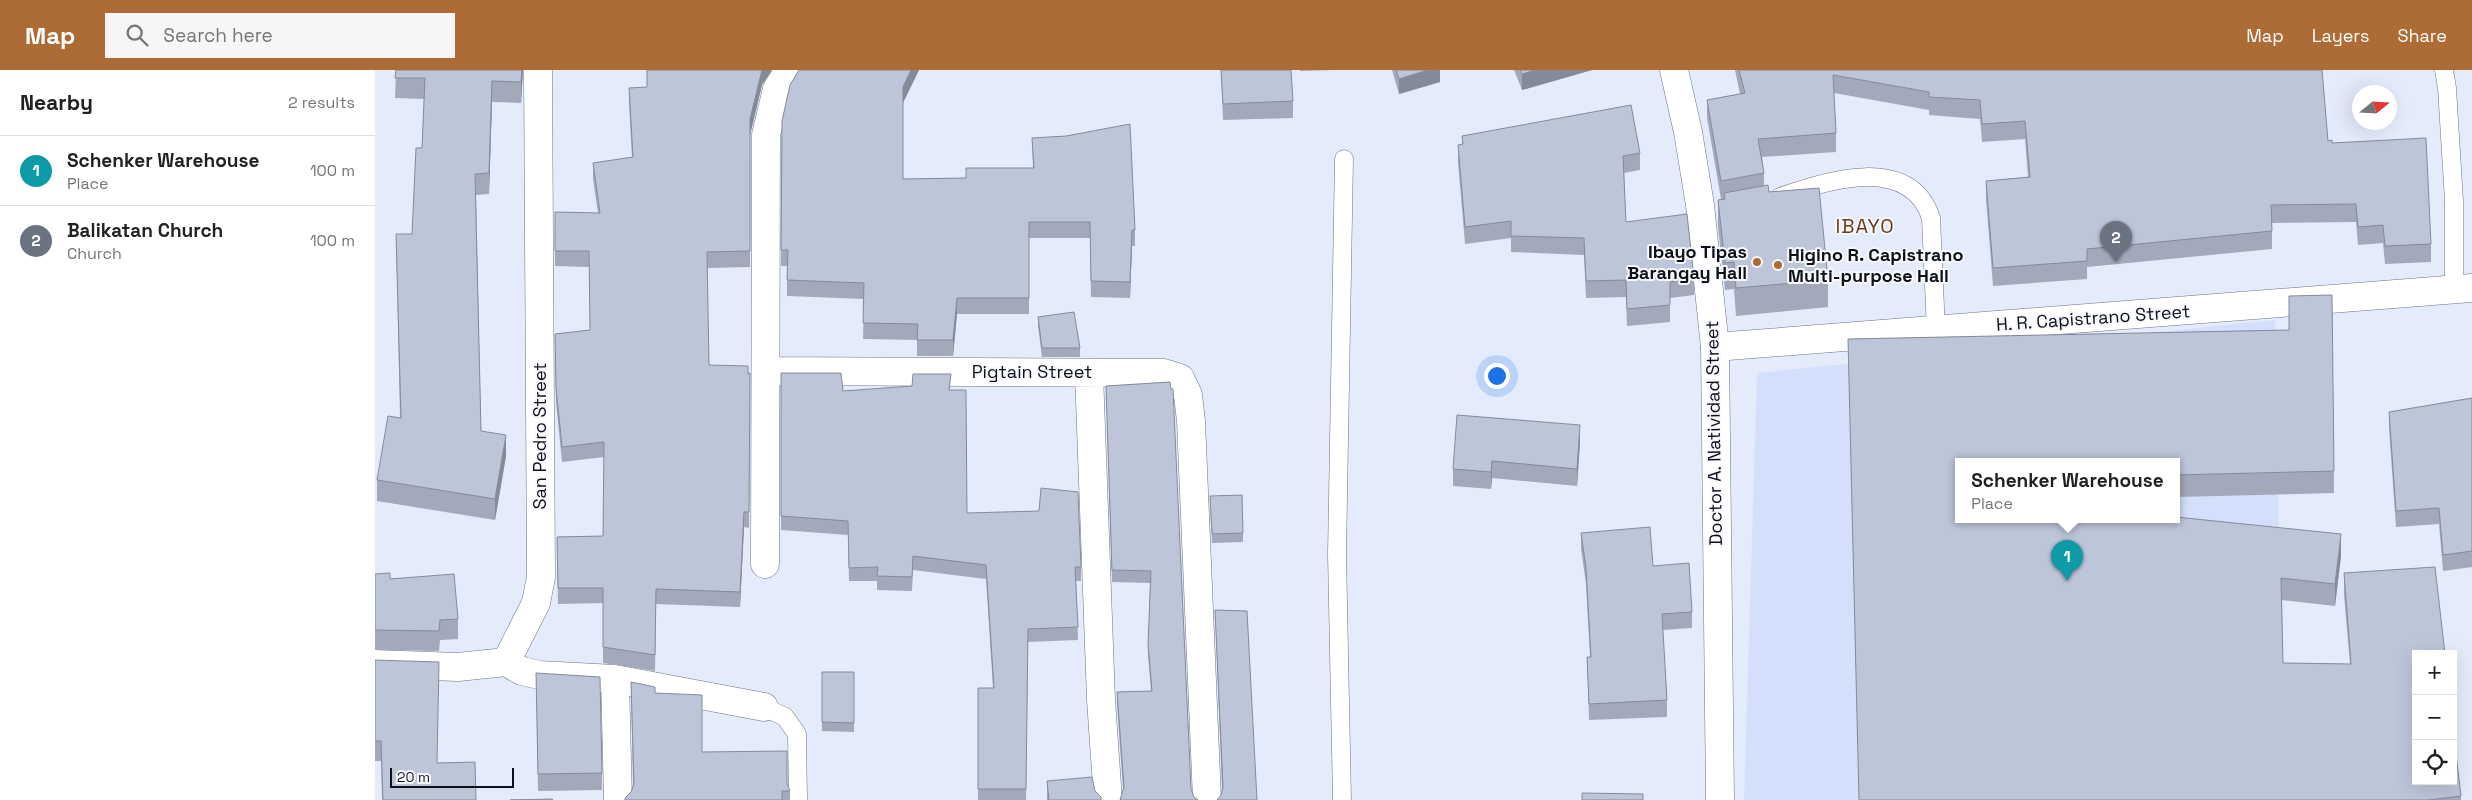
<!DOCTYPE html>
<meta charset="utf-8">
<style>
:root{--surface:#fff;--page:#f6f6f6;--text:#202124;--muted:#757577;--line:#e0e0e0;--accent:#ad6b36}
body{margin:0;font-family:"Space Grotesk",sans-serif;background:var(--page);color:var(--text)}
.controls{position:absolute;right:15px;bottom:15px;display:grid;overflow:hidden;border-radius:0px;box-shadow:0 5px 20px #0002}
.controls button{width:45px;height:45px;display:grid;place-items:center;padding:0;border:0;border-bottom:1px solid var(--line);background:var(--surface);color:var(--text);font:25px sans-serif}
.compass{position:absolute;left:1977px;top:15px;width:45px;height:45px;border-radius:50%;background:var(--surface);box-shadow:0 5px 20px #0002;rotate:72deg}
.scale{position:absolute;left:15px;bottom:12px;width:124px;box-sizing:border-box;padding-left:5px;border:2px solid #0d1017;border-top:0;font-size:14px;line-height:18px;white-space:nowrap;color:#0d1017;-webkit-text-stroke:4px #f7f9fd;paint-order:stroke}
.you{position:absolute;left:1121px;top:305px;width:18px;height:18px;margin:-12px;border:4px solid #fff;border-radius:50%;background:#1a73e8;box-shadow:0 0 0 8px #1a73e833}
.badge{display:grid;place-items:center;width:32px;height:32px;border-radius:50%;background:var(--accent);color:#fff;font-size:16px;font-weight:700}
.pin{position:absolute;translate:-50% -41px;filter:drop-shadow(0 1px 2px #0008)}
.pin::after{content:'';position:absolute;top:26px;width:18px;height:15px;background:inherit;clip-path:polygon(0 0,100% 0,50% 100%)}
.popup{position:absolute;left:1580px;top:388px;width:225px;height:65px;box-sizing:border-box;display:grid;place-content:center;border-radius:0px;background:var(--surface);filter:drop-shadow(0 1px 4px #0005);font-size:16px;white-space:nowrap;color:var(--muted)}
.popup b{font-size:19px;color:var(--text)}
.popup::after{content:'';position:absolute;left:50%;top:100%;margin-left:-10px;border:10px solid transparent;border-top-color:var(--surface)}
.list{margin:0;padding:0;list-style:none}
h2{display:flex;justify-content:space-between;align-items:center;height:65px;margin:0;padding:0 20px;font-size:21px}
h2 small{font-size:16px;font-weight:400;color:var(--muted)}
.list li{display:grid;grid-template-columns:32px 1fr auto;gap:15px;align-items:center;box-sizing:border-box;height:70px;padding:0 20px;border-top:1px solid var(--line)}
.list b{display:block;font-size:19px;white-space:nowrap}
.list p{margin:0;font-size:16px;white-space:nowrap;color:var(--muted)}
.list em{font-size:16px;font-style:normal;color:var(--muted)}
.icon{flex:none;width:28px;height:28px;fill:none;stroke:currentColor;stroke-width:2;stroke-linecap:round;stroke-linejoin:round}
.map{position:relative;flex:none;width:2097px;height:730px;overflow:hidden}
header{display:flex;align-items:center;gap:30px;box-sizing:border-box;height:70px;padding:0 25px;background:var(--accent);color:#fff}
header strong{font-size:24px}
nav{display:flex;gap:28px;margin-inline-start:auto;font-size:18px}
.search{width:350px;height:45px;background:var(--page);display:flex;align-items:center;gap:12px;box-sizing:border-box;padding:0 18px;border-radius:0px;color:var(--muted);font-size:19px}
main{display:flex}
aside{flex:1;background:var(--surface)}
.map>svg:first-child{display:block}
.built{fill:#d4e0fb;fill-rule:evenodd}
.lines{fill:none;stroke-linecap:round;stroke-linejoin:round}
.service-casing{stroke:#6b7284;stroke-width:19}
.minor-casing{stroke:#6b7284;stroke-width:29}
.tertiary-casing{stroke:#6b7284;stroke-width:29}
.secondary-casing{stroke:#6b7284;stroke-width:29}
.service{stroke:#fff;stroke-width:18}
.minor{stroke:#fff;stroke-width:28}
.tertiary{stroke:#fff;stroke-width:28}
.secondary{stroke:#fff;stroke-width:28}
.wall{fill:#a3a9bb}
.shaded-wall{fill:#848a98}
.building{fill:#bdc5d9;stroke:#848a98}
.poi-dot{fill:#ad6b36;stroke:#f7f9fd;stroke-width:2}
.labels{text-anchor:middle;stroke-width:4;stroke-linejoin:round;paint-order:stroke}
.poi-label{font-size:18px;font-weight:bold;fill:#0d1017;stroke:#f7f9fd;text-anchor:end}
.street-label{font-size:18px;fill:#0d1017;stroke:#f7f9fd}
.quarter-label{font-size:20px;letter-spacing:1px;fill:#683b16;stroke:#f7f9fd}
</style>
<header>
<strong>Map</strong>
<div class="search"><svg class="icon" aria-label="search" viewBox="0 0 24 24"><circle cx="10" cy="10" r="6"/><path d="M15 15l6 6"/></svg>Search here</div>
<nav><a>Map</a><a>Layers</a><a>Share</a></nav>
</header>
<main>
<aside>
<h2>Nearby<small>2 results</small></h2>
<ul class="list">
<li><span class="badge" style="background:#0f9aa8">1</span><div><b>Schenker Warehouse</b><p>Place</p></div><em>100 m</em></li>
<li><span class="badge" style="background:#6b7280">2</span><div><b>Balikatan Church</b><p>Church</p></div><em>100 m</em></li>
</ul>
</aside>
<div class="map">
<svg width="2097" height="730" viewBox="0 0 2097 730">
<rect width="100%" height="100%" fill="#e4ecfc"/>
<path class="built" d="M1900,250L1909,730H1369L1382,303ZM1583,392H1801V450H1583Z"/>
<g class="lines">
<defs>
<path id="service" d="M2069,0L2072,18L2079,131V220
M1405,127C1452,110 1535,84 1556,148L1561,260
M389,637L410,647L422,664L423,730
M967,730L962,484L969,89"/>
<path id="minor" d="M391,301L789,303L805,308L813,325L816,351L832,730
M714,303L726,630L733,730
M390,494L391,65L402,19L414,0
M131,592L161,533L166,507L163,0
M131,592L147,601L164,605L240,609L389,637
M0,594L83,597L131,592
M240,609L243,730"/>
<path id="tertiary" d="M1340,277L2097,218"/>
<path id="secondary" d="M1299,0L1313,62L1325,135L1340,277L1345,730"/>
</defs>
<use href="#service" class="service-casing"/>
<use href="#minor" class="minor-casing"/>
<use href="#tertiary" class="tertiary-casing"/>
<use href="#secondary" class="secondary-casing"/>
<use href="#service" class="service"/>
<use href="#minor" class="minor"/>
<use href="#tertiary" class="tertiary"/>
<use href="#secondary" class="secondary"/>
</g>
<path class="wall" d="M21,0H148L146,33L117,32L114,124L101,125L106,361L131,386L120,450L2,431V410L25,348L21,164H37L47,78L49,29L20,28Z
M424,0H544L528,32V109L591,108L658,98L657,68L760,160V176H757L755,228L716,227L715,168H654V244H582L578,286H542V270L488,269L489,229L412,226V196H406L407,51Z
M846,0L918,31V48L848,50Z
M925,0H961L925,1Z
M1017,0H1065V12L1024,24Z
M1139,0H1217L1147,20Z
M1360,0H1947L1953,71L2056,174V192L2010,194L2008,173L1983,175L1981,152L1897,153V179L1712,197V209L1618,216L1611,129V111L1653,107L1650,69L1607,72L1605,49L1554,45V40L1459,23L1461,63V82L1387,87L1389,103V116L1453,210V237L1361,246L1359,219L1350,220L1343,157V130L1346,129L1332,48V30L1365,24Z
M387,15L375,65V197L332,198L334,295L375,303L374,458L369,457L365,537L281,534L280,601L228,593V533L183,534L182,467L228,466L229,387L187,392L181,333L180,264L215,260L214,197L180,196V142L223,143L218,109V93L257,87L254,34V18Z
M1087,66L1265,83V100L1249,103L1251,152L1319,208V225L1295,228V252L1252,256L1251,227L1211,228L1209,185L1136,182V168L1090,174L1083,92V75L1087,74Z
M1957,225L1959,423L1801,427V392H1583V450L1966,486L1960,536L1907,530L1908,593L1975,594L1969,525V503L2086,726V730H1484L1473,269L1914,260Z
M663,247L705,278V287H667L663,256Z
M406,303L468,321L575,320L592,443L706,497V511H701L703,570L653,572L651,730H603V618H618L611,509L538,500L537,521L502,520V511H474L473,465L406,460Z
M795,312L816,719H748L742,634V622L776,621L773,586L775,513L737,512L731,316Z
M2097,328V497L2068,501L2064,454L2021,457L2014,358V342Z
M1205,372L1202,416L1117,408L1116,419L1078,416V399Z
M835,426L868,463V472L837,473Z
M1206,463L1317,542V558L1288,560L1292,630V647L1214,650L1212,587H1215L1211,514L1206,479Z
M0,504L15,509L83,549V569L65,570L64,581L0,580Z
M840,540L882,730L846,725L847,719Z
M0,590L62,693L101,730H7L6,691H0Z
M447,602H479V662L447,661Z
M161,603L227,703V720L163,721Z
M256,612L280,623L327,682L412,714L415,721V730H250L256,722L258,715Z
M672,711L720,721L726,730H672Z"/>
<path class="shaded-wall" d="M147,0H148L146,33V12Z
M387,0H397L387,15L375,65V197V49Z
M536,0H544L528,33V17Z
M1053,0H1065V12L1024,24V9Z
M1161,0H1217L1147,20V4Z
M117,11V32L114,124V103Z
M757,160V176L755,228V212Z
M582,228V244L578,286V270Z
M1205,355V372L1202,416V399Z
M131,365V386L120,450V429Z
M1117,391V408L1116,419V402Z
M369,442V457L365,537V522Z
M1966,464V486L1960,536V514Z"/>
<path class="building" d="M21,0H147L146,12L117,11L114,103L100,104L106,361L131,365L120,429L2,410L13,346L26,348L21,164H37L41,78H47L50,8H20Z
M272,0H387L375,49V181L332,182L334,295L373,296V304L375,303L374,442H369L365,522L281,519L280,585L228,577V518H183L182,467L228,466L229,372L187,377L181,317L180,264L215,260L214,181H180V142L225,143L218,93L258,87L254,18L272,17Z
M424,0H536L528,17V109L591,108V98H659L657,68L691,66L755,54L760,160H757L755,212L716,211L715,152H654V228H582L578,270H542L543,254L488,253L489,213L412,210L413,180H406L407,51L415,15Z
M846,0H916L918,31L848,34Z
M1021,0H1053L1024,9Z
M1145,0H1161L1147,4Z
M1364,0H1947L1953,71L1957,70V73L2051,68L2056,174L2010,176L2008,155L1983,157L1981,134L1896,135L1897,161L1712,179V191L1618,198L1611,111L1655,107L1650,51L1607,54L1605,30L1554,27V22L1458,5L1461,63L1383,69L1389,103L1346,111L1332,30L1370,23Z
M1256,35L1265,83L1248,86L1251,152L1312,144L1319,208L1295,212V235L1252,239L1251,210L1211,211L1209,168L1136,166V151L1090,157L1083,75L1088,74L1087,66Z
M1393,115L1394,122L1444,118L1453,210L1361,218L1359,192L1350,193L1343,130L1350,129L1349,123Z
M1957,225L1959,401L1801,405V392H1583V450H1801V447L1966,464L1960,514L1906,508L1908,593L1976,594L1969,503L2060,497L2070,584H2041V711H2078V659L2086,726L2054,730H1484L1473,269L1914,260V226Z
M699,242L705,278H667L663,247Z
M406,303H466L468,321L537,316L538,304H576L574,320H591L592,443L664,441L666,418L703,422L706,497H700L703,557L653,559L651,719H603V618H619L611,495L538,486L537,507L502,506L503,497L474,498L473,451L406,446Z
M795,312L796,319H798L816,719L819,727L823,730H745L749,717L742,622L777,621L773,574L776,501L737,500L731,316Z
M2097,328V481L2068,485L2064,438L2021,441L2014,342Z
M1082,345L1205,355L1202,399L1117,391L1116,402L1078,399Z
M867,425L868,463L837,464L835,426Z
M1275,457L1278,496L1314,493L1317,542L1287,544L1292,630L1214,634L1212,587H1216L1211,498L1206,463Z
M15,503V509L79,504L83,549L65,550L64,561L0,560V504Z
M840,540L872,541L882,730H842L846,725L848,717Z
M0,590L64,592L62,693L100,692L101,730H8L6,671H0Z
M447,602H479V653L447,652Z
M161,603L225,607L227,703L163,704Z
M256,612L280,617V623L327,625V682L412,681V714L415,721H407V730H250V728L256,722L259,714Z
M717,707L720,721L726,727V730H674L672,711Z
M1207,723L1268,724V730H1207Z
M177,729L178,730H135Z"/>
<g class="poi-dot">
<circle cx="1382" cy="192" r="5"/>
<circle cx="1403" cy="195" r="5"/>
</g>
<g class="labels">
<g class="poi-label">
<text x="1372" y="188">Ibayo Tipas<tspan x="1372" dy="21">Barangay Hall</tspan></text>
<text x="1413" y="191" text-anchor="start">Higino R. Capistrano<tspan x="1413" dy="21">Multi-purpose Hall</tspan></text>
</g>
<g class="street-label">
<text transform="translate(1718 248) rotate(-4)" y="6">H. R. Capistrano Street</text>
<text x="657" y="308">Pigtain Street</text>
<text transform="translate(1339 363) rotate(-91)" y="6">Doctor A. Natividad Street</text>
<text transform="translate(165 366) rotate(-90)" y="6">San Pedro Street</text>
</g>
<g class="quarter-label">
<text x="1490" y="163">IBAYO</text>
</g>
</g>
</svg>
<div class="controls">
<button>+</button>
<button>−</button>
<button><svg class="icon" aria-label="locate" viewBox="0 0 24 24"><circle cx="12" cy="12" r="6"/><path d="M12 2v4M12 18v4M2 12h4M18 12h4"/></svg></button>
</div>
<svg class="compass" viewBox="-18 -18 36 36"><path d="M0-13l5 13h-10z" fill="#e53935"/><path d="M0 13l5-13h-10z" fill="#757577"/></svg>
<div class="scale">20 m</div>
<div class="you"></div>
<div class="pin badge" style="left:1692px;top:511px;background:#0f9aa8">1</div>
<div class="popup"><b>Schenker Warehouse</b>Place</div>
<div class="pin badge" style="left:1741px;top:192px;background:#6b7280">2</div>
</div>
</main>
